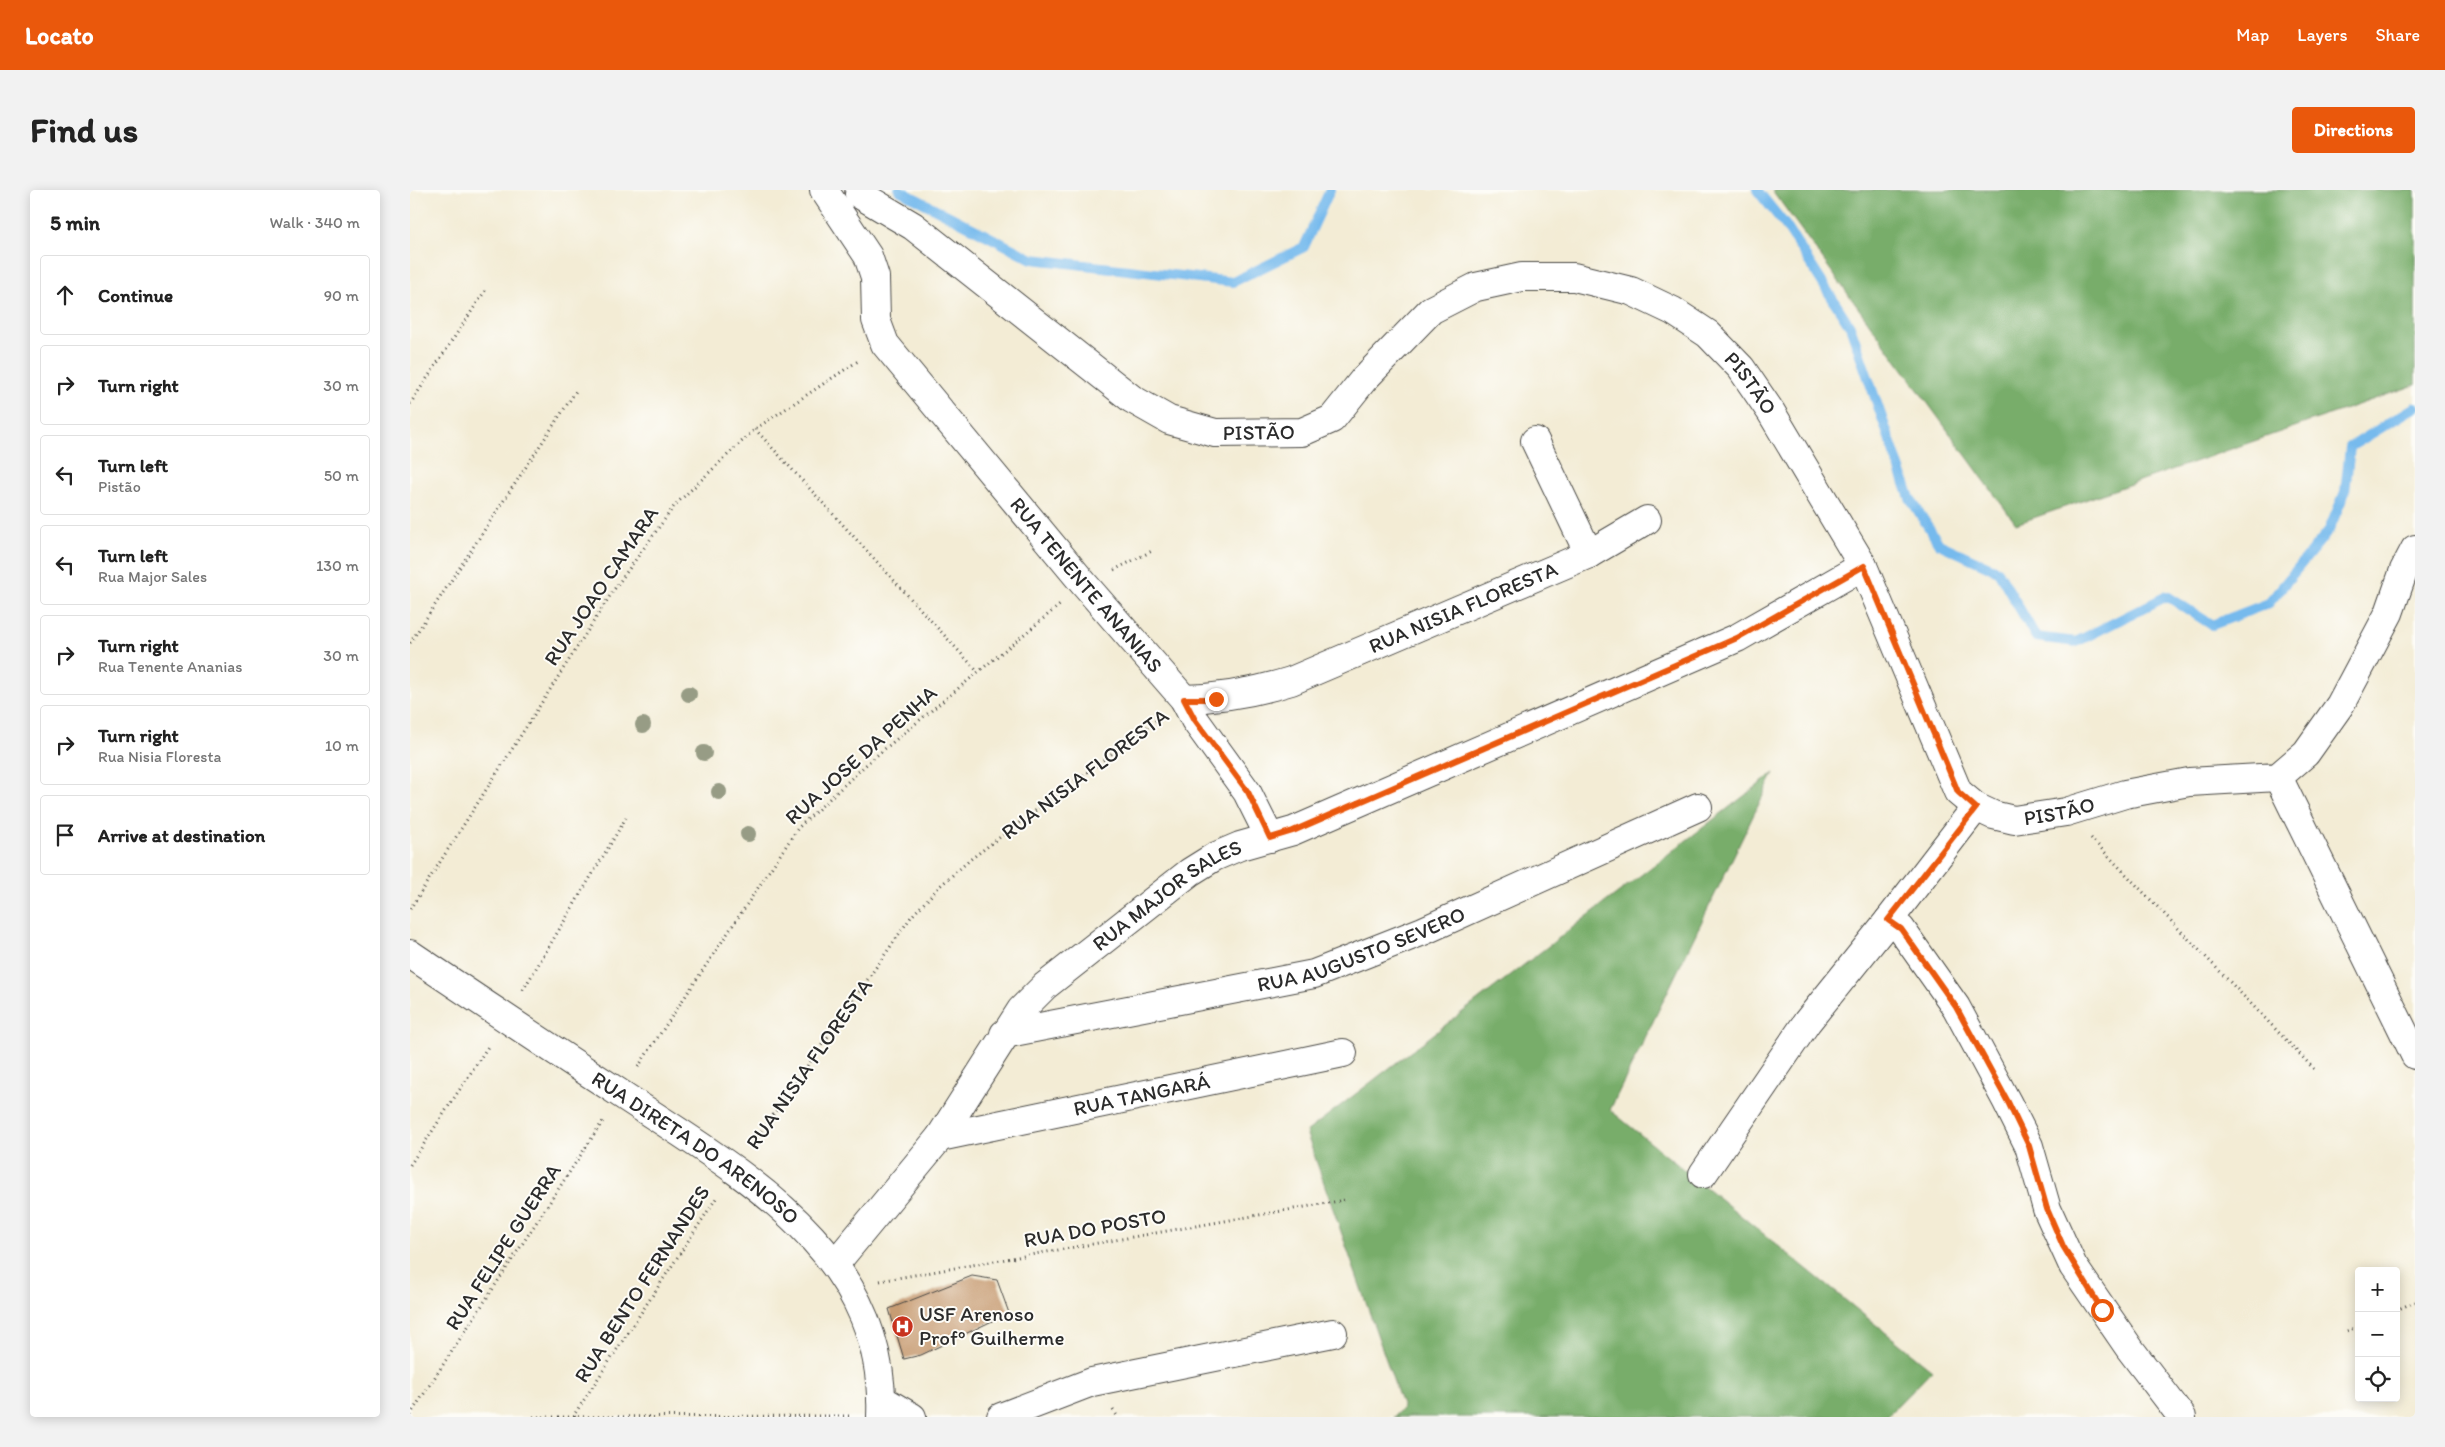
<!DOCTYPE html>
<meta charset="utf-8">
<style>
:root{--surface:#fff;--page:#f2f2f2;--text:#222;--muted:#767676;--line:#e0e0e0;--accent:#ea580c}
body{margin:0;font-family:Itim,sans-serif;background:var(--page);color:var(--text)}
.controls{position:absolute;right:15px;bottom:15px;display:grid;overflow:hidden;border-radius:5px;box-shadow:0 2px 12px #0003}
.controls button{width:45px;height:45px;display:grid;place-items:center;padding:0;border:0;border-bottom:1px solid var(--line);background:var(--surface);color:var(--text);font:25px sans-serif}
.stop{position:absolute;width:15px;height:15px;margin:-11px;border:4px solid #ea580c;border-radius:50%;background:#fff}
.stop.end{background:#ea580c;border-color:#fff;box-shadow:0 1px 5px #0008}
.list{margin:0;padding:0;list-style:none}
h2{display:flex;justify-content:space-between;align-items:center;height:65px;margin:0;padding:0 20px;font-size:21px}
h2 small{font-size:16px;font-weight:400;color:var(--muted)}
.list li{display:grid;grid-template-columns:32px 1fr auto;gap:15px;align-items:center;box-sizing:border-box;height:80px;margin:0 10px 10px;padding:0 10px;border:1px solid var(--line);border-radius:5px}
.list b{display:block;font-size:19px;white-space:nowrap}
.list p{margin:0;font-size:16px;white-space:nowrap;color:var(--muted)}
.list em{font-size:16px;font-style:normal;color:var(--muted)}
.icon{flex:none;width:28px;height:28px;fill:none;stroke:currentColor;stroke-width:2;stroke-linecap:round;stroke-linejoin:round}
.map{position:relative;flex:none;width:2005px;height:1227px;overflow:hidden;border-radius:5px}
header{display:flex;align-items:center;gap:30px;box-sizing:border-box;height:70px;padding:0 25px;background:var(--accent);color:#fff}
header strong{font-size:24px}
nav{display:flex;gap:28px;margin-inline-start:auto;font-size:18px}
.intro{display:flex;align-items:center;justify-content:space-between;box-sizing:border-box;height:120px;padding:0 30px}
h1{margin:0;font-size:35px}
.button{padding:12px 22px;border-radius:5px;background:var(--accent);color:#fff;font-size:18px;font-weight:700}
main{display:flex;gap:30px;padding:0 30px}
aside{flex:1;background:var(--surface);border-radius:5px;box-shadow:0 2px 12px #0003}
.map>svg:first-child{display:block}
.forest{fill:#78ad6a;stroke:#526c4a}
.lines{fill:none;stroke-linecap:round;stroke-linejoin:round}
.stream{stroke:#76baed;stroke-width:10}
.building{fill:#c79c73}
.minor-casing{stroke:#494844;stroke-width:30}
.path{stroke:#494844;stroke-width:3;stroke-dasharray:1 4;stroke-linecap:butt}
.minor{stroke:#fff;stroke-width:28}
.tree{fill:#979c85}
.route{stroke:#ea580c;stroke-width:6}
.labels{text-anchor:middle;stroke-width:4;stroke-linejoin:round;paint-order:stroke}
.street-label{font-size:21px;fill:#2b2b2b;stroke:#fdfcf7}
.poi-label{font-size:21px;fill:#2b2b2b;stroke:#fdfcf7;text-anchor:start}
</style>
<header>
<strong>Locato</strong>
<nav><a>Map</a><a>Layers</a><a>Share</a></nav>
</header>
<div class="intro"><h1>Find us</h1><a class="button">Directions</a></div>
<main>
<aside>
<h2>5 min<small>Walk · 340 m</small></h2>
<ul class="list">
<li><svg class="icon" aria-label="ahead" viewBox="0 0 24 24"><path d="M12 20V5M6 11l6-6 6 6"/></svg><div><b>Continue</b></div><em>90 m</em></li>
<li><svg class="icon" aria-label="right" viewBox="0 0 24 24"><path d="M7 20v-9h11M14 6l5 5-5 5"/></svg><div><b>Turn right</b></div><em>30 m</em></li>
<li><svg class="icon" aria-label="left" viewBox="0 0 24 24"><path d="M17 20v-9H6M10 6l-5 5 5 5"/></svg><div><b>Turn left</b><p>Pistão</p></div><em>50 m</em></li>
<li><svg class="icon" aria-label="left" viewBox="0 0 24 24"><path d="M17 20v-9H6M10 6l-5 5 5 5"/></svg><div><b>Turn left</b><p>Rua Major Sales</p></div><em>130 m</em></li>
<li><svg class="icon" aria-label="right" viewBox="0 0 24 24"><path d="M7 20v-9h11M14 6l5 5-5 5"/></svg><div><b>Turn right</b><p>Rua Tenente Ananias</p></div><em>30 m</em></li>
<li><svg class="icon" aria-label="right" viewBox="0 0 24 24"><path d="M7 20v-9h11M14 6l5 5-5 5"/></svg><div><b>Turn right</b><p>Rua Nisia Floresta</p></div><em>10 m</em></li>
<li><svg class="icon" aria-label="arrive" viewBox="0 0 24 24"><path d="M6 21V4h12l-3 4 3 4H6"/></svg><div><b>Arrive at destination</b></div></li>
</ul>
</aside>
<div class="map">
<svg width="2005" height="1227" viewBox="0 0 2005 1227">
<rect width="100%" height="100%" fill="#fdfcf7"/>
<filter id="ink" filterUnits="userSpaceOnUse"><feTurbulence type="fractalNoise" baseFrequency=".02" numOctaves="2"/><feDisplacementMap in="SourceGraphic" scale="10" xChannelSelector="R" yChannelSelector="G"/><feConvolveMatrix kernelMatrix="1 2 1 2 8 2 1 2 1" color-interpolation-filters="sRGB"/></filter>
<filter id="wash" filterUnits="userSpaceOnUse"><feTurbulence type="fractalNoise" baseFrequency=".0096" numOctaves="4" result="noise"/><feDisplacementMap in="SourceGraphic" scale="20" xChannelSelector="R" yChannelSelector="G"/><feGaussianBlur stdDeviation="1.12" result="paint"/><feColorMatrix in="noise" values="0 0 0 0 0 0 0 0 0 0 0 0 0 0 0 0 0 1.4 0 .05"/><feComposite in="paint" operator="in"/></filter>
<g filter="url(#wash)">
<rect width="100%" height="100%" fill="#f3ecd5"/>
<path class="forest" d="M1362,0H2005V195L1606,334Z
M1364,583L1200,920L1522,1180L1476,1227H983L993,1218L896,942Z"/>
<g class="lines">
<path class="stream" d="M489,0L622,69L823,92L894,57L920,0
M1347,0L1376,36L1440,136L1500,308L1529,354L1588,381L1626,447L1666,452L1757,406L1802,435L1859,413L1919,340L1935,302L1940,257L2005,217"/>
</g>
<g id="blocks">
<path class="building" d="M562,1086L587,1090L599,1123L511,1165L494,1169L479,1119Z"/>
</g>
</g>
<g filter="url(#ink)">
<use href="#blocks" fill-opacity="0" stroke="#494844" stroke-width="1"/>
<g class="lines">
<defs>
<g id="minor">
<path id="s1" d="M414,0L458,66L465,87L466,130L475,154L674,394L774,509L785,530L837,602L860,648"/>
<path id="s2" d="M449,4L503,36L722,209L759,230L805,243L892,242L922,229L954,189L1021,120L1066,97L1112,87H1164L1221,101L1263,121L1298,144L1331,178L1361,222L1453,376L1548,602L1566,617L1583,625L1604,630L1656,622L1715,604L1779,592L1868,587L1896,563L1930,515L1979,423L1994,380L2005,359"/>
<path d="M1125,251L1179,364"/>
<path id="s3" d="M774,509C812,508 845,502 881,491L1179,364L1237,330"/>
<path d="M1868,587L2005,865"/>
<path d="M1479,730L1566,617"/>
<path id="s4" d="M0,764C70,811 140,858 211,904C330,983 478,1062 471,1227"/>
<path id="s5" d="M594,844L904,784L1013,741L1288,617"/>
<path id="s6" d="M530,947L933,863"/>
<path d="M1293,984L1397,832L1479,730L1491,739L1546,817L1597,912L1619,956L1637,1019L1663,1076L1720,1159L1772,1227"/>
<path id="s7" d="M425,1074L530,947L611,820L635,796L780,682L804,667L830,656L883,641L1327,448L1453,376"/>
<path d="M471,1209L502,1227"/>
<path d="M591,1227L682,1192L923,1143"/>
</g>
</defs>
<use href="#minor" class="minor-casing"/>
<path class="path" d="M0,214L77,98
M345,239L568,482
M704,380L742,361
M0,453L166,201
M1681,648L1904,879
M0,719L203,401L265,315L345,239L448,171
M113,800L216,628
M228,877L388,638L460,571L651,414
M343,954L501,727L530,696L561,669L748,529
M0,975L79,855
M470,1091L935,1010
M1986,1120L2005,1112
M1937,1141L1949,1136
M703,1220L708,1227
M0,1225L193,931
M123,1227L440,1226
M165,1227L164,1225L307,1007"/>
<use href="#minor" class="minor"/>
</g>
<g class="tree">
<circle cx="279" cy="504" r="8"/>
<circle cx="233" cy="535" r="8"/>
<circle cx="294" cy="563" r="8"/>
<circle cx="309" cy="602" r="8"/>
<circle cx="338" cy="644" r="8"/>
</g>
</g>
<g class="lines" filter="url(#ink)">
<path class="route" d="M806,509H774L785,530L838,602L860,648L883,641L1327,448L1454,376L1548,602L1566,618L1478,730L1491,739L1546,817L1598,912L1619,956L1637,1019L1653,1056L1692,1120"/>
</g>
<defs>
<symbol id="hospital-disc" viewBox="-11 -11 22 22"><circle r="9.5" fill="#c8321e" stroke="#fdfcf7"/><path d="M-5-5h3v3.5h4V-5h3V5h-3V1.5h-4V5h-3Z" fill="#fff"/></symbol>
</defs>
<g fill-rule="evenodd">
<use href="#hospital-disc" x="480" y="1124" width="25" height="25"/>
</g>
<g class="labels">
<g class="street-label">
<text dy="7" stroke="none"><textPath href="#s2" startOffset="1061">PISTÃO</textPath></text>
<text dy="7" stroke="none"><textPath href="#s2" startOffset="476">PISTÃO</textPath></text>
<text dy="7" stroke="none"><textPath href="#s1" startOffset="484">RUA TENENTE ANANIAS</textPath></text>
<text transform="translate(191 396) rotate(-56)" y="7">RUA JOAO CAMARA</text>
<text dy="7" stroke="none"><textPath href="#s3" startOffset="296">RUA NISIA FLORESTA</textPath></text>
<text transform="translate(451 565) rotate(-42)" y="7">RUA JOSE DA PENHA</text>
<text transform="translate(675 584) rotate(-37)" y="7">RUA NISIA FLORESTA</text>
<text dy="7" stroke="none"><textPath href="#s2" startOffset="1631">PISTÃO</textPath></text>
<text dy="7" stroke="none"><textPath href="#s7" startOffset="502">RUA MAJOR SALES</textPath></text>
<text dy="7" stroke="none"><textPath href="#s5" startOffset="368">RUA AUGUSTO SEVERO</textPath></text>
<text transform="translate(399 874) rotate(-55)" y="7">RUA NISIA FLORESTA</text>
<text dy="7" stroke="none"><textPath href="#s6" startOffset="206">RUA TANGARÁ</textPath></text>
<text dy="7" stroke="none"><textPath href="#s4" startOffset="345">RUA DIRETA DO ARENOSO</textPath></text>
<text transform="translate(685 1038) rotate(-10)" y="7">RUA DO POSTO</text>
<text transform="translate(93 1057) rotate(-57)" y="7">RUA FELIPE GUERRA</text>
<text transform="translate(232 1094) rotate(-57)" y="7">RUA BENTO FERNANDES</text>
</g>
<g class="poi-label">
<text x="509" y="1131">USF Arenoso<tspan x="509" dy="24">Profº Guilherme</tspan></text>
</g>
</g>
</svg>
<div class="controls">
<button>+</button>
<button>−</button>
<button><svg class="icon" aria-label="locate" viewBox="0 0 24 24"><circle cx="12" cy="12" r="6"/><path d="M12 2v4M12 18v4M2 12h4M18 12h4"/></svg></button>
</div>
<div class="stop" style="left:1692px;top:1120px"></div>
<div class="stop end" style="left:806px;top:509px"></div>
</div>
</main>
